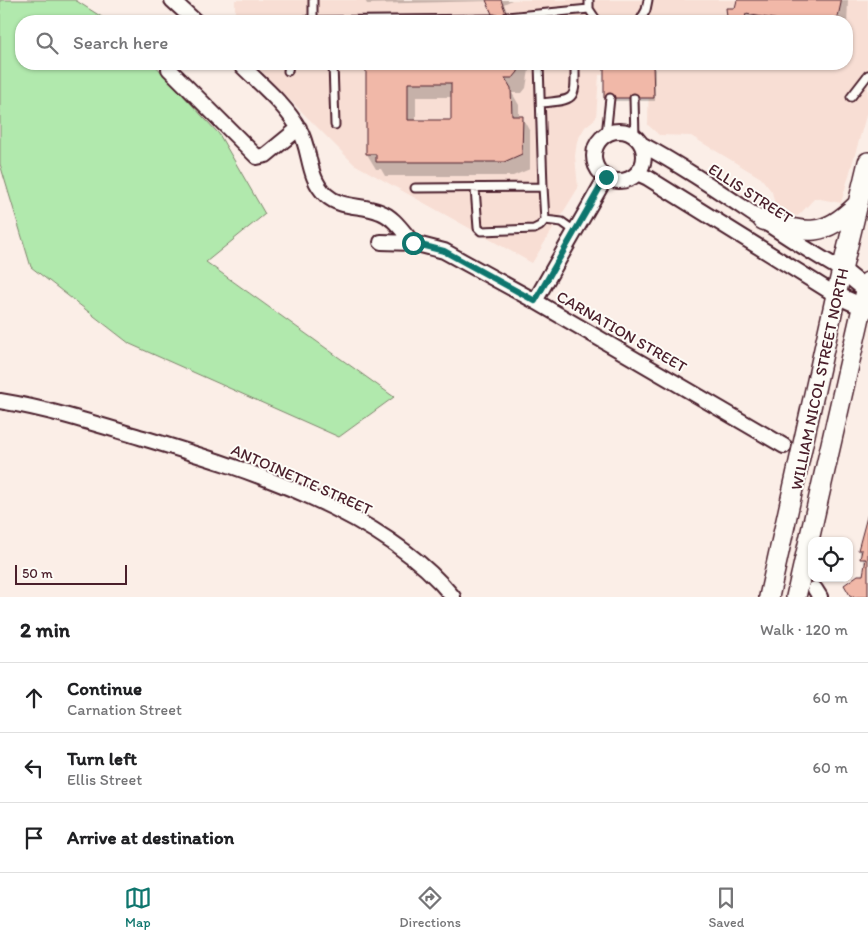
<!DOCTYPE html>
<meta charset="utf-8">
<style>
:root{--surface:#fff;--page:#f2f2f2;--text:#202124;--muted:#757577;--line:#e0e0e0;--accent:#0f766e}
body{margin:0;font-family:Itim,sans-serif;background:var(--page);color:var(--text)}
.controls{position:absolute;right:15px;bottom:15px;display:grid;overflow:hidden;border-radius:10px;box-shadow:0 1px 4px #0004}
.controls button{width:45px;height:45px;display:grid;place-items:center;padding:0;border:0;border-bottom:1px solid var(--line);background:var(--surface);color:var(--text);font:25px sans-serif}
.scale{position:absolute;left:15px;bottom:12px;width:112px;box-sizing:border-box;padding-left:5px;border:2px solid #4a1f2b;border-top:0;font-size:14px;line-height:18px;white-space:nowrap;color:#4a1f2b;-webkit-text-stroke:4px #fdfcf7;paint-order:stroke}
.stop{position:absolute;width:15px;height:15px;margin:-11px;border:4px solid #0f766e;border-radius:50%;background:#fff}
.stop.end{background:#0f766e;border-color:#fff;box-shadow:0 1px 5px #0008}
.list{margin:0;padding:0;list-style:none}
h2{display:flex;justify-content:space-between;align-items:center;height:65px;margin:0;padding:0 20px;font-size:21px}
h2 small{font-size:16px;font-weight:400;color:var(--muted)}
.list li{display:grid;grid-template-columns:32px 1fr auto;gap:15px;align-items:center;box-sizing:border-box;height:70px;padding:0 20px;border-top:1px solid var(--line)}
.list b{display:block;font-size:19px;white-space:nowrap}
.list p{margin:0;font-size:16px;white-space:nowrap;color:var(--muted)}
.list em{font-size:16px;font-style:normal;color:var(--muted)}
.icon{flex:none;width:28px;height:28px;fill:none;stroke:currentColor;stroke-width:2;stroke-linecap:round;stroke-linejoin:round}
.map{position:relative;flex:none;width:868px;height:597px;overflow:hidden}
.search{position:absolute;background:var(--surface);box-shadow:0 1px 4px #0004;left:15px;right:15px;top:15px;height:55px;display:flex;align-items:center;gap:12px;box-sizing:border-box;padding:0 18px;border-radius:20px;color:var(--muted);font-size:19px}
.sheet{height:275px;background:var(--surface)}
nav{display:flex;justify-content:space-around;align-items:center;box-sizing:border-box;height:70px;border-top:1px solid var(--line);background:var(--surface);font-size:14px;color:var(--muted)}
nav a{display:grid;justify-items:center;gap:2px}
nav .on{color:var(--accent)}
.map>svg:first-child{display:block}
.built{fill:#f8ded4}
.green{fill:#b1e9ad;stroke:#7e846c}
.shadow{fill:#0003;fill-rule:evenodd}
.building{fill:#f1b8a8;stroke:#4a1f2b;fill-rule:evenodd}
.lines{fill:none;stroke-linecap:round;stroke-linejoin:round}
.service-casing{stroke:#4a1f2b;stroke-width:11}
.minor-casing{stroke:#4a1f2b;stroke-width:18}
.tertiary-casing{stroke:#4a1f2b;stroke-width:20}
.secondary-casing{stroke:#4a1f2b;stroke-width:22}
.service{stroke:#fdfcf7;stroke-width:7}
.minor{stroke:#fdfcf7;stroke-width:14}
.tertiary{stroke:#fdfcf7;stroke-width:16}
.secondary{stroke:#fdfcf7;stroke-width:19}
.route{stroke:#0f766e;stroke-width:6}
.labels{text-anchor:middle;stroke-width:4;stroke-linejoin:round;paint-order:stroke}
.street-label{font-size:16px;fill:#4a1f2b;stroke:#fdfcf7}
</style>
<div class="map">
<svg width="868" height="597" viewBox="0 0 868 597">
<rect width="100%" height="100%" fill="#fbeee7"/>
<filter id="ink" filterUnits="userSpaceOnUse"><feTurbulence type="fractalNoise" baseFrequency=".02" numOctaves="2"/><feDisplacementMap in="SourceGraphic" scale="10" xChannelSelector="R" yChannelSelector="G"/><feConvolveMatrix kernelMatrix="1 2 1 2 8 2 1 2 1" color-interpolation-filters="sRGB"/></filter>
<g filter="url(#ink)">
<path class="built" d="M235,0H868V109L841,203L815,198L798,216L777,213L772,192L761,178L691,136L659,135L648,125L649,75H599L596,118L585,127L577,141L575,156L578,188L532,263L354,164L254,64H847V21H235Z"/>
<path class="green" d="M0,0H75L108,21H21V64H154L219,134L265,214L206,262L394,397L339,437L130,344L31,267L0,164Z"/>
<path class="shadow" d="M365,0H512L504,4L510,21H497L488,1L367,4Z
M738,0H848L847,28V21H730L728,17L736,9Z
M367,64H530L526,88L522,93H512L519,105V117H522L530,132V169L513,176H385L381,169H376L367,154ZM416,97H452V121H416Z
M605,64H655V101H607Z
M868,517V597H852L865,576L866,567L859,550Z"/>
<path class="building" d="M486,0H501L509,21H495Z
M737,0H841V3L837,21H785L746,14L744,21L727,17L726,8H735Z
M366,64H519L518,72L513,78H505L511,88L512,116H523L522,154L504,162H376V154H366ZM408,83H451V120H408Z
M604,64H653L654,98H604Z
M868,513V597H851L844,585L858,575H863L866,559H860L862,550H858Z"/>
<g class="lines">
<defs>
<path id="service" d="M589,0V9L597,21
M507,17L589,9
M289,21L494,19
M313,21V0
M640,21L646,10L648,0
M333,64L335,125
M539,64L543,187
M288,71L289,64
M851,97L868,75
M634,98L635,138
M541,103C578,100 575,99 575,64
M606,135L610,98
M415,188L543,187L545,220L562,222L576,232
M475,188L478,228L481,231L534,229L540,226L545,220"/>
<path id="minor" d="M172,0L195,21
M240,64C260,84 285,104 299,129C311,149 307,178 326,195C341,209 362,204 380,212C394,217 403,232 413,243
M169,69L257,157L266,155L299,128
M594 156a25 25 0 1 1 50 0a25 25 0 1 1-50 0Z
M641,144C711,181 773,232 842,270
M637,173L648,178L836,295
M381,242L413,243L444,251L535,301L784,446
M535,301L606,177
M0,401C49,409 96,424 143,438C246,469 383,511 453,597
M815,589L820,597"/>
<path id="tertiary" d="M842,270L868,291
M836,295L868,309"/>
<path id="secondary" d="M763,220C808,234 823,238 858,204
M769,597L836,295L868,162
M796,597L868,282"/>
</defs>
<use href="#service" class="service-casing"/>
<use href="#minor" class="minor-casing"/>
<use href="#tertiary" class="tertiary-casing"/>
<use href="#secondary" class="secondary-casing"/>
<use href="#service" class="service"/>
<use href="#minor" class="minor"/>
<use href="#tertiary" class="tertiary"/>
<use href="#secondary" class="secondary"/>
</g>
</g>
<g class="lines" filter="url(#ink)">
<path class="route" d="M413,243L444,251L535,301L606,177"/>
</g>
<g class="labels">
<g class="street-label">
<text transform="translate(751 193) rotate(33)" y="6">ELLIS STREET</text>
<text transform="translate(622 331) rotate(30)" y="6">CARNATION STREET</text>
<text transform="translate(819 379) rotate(-78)" y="6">WILLIAM NICOL STREET NORTH</text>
<text transform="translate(302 479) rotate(24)" y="6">ANTOINETTE STREET</text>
</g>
</g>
</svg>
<div class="controls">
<button><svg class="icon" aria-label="locate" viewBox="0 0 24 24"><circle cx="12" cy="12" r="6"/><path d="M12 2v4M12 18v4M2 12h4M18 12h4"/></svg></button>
</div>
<div class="scale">50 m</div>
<div class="stop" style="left:413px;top:243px"></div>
<div class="stop end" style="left:606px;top:177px"></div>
<div class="search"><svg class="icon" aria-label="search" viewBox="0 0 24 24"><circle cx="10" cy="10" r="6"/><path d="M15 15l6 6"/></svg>Search here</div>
</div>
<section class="sheet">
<h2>2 min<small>Walk · 120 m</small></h2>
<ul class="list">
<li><svg class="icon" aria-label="ahead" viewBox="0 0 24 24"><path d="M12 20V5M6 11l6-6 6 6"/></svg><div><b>Continue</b><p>Carnation Street</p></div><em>60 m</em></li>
<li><svg class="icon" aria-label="left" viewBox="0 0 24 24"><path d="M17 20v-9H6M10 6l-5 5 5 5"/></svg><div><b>Turn left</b><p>Ellis Street</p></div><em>60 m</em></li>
<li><svg class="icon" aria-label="arrive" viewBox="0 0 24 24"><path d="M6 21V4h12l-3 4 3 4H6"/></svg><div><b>Arrive at destination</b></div></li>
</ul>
</section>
<nav>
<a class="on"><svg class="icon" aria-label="map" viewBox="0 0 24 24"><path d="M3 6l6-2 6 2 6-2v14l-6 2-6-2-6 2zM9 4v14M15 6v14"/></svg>Map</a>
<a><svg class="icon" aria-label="directions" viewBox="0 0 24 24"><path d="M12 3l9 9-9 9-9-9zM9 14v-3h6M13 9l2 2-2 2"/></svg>Directions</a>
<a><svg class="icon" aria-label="saved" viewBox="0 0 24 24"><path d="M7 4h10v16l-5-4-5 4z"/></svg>Saved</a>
</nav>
